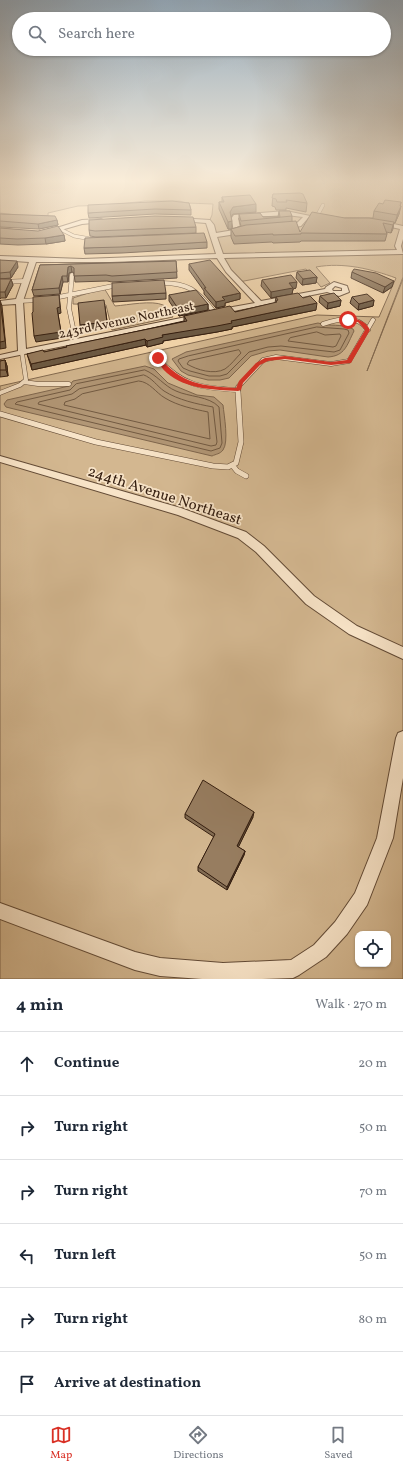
<!DOCTYPE html>
<meta charset="utf-8">
<style>
:root{--surface:#fff;--page:#f2f2f3;--text:#1f2937;--muted:#747a83;--line:#e0e1e3;--accent:#d93025}
body{margin:0;font-family:Vollkorn,serif;background:var(--page);color:var(--text)}
.controls{position:absolute;right:12px;bottom:12px;display:grid;overflow:hidden;border-radius:8px;box-shadow:0 1px 3px #0004}
.controls button{width:36px;height:36px;display:grid;place-items:center;padding:0;border:0;border-bottom:1px solid var(--line);background:var(--surface);color:var(--text);font:20px sans-serif}
.stop{position:absolute;width:12px;height:12px;margin:-9px;border:3px solid #d93025;border-radius:50%;background:#fff}
.stop.end{background:#d93025;border-color:#fff;box-shadow:0 1px 4px #0008}
.list{margin:0;padding:0;list-style:none}
h2{display:flex;justify-content:space-between;align-items:center;height:52px;margin:0;padding:0 16px;font-size:17px}
h2 small{font-size:13px;font-weight:400;color:var(--muted)}
.list li{display:grid;grid-template-columns:26px 1fr auto;gap:12px;align-items:center;box-sizing:border-box;height:64px;padding:0 16px;border-top:1px solid var(--line)}
.list b{display:block;font-size:15px;white-space:nowrap}
.list em{font-size:13px;font-style:normal;color:var(--muted)}
.icon{flex:none;width:22px;height:22px;fill:none;stroke:currentColor;stroke-width:2;stroke-linecap:round;stroke-linejoin:round}
.map{position:relative;flex:none;width:403px;height:979px;overflow:hidden}
.search{position:absolute;background:var(--surface);box-shadow:0 1px 3px #0004;left:12px;right:12px;top:12px;height:44px;display:flex;align-items:center;gap:10px;box-sizing:border-box;padding:0 14px;border-radius:22px;color:var(--muted);font-size:15px}
.sheet{height:436px;background:var(--surface)}
nav{display:flex;justify-content:space-around;align-items:center;box-sizing:border-box;height:56px;border-top:1px solid var(--line);background:var(--surface);font-size:11px;color:var(--muted)}
nav a{display:grid;justify-items:center;gap:2px}
nav .on{color:var(--accent)}
.map>svg:first-child{display:block}
.green{fill:#d3b790;stroke:#836a50;fill-rule:evenodd}
.water{fill:#b29776;stroke:#7f664d}
.lines{fill:none;stroke-linecap:round;stroke-linejoin:round}
.shore{stroke:#725a42;stroke-width:1}
.service-far2-casing{stroke:#634b36;stroke-width:4}
.service-far1-casing{stroke:#634b36;stroke-width:5}
.service-casing{stroke:#634b36;stroke-width:6}
.minor-casing{stroke:#634b36;stroke-width:2}
.service-far2{stroke:#f8e4c8;stroke-width:3}
.service-far1{stroke:#f8e4c8;stroke-width:4}
.service{stroke:#f8e4c8;stroke-width:5}
.minor{fill:#f8e4c8;fill-rule:evenodd}
.wall{fill:#826c53;stroke:#331d0f}
.shaded-wall{fill:#6a5843;stroke:#331d0f}
.building{fill:#977d60;stroke:#331d0f}
.route{fill:#d93025}
.labels{text-anchor:middle;stroke-width:3.5;stroke-linejoin:round;paint-order:stroke}
.far-street-label{font-size:13px;fill:#331d0f;stroke:#f8e4c8}
.street-label{font-size:15px;fill:#331d0f;stroke:#f8e4c8}
</style>
<div class="map">
<svg width="403" height="979" viewBox="0 0 403 979">
<rect width="100%" height="100%" fill="#f4d6ab"/>
<filter id="stains"><feTurbulence type="fractalNoise" baseFrequency=".005" numOctaves="4"/><feColorMatrix values="0 0 0 0 .2 0 0 0 0 .09 0 0 0 0 .02 0 0 0 .5 -.17"/></filter>
<radialGradient id="worn" r=".72"><stop offset=".6" stop-color="#630" stop-opacity="0"/><stop offset="1" stop-color="#630" stop-opacity=".3"/></radialGradient>
<path class="green" d="M0,180H403V277L367,371L403,279V979H0V386L317,315L379,317L396,278C371,269 344,262 316,267L330,283L321,287L306,269L239,282L228,271L209,222L212,215L213,204L187,203L179,201H145L111,205L78,206L48,213V216L17,215L0,213ZM358,934H388V964H358Z
M104,288L115,306C128,305 152,300 163,305C168,307 170,313 173,317L112,330L106,305L73,304V298Z"/>
<path class="water" d="M318,323C330,327 341,323 353,329L354,331C347,345 345,356 328,357L280,350L268,351L251,356L229,378L220,380H208L188,375L181,371L172,359L186,352Z
M145,366L154,369L168,383L197,395L214,397L223,405C224,415 229,442 223,450C220,454 216,454 212,456L14,409L6,407L4,404L7,400L69,386L73,381Z"/>
<g class="lines">
<path class="shore" d="M317,327L344,329L348,330L349,333L340,350L334,352L281,346L268,347L249,352L227,374L220,376H209L190,371L183,368L178,361L179,359L188,356Z
M317,332L325,335L340,334L341,336L336,346L333,347L288,341L290,338Z
M239,350L241,353C236,358 231,365 225,369C214,375 197,370 187,364L189,361Z
M145,370C157,375 164,386 176,391C189,397 209,396 219,407L222,443L220,448L211,451L15,404L17,402L70,390L76,384Z
M144,375C152,378 157,386 164,391C178,400 197,404 213,407L217,442L216,445L211,446L38,404L39,402L72,394L79,389Z
M139,381C150,382 156,393 165,398C178,406 194,409 208,412L210,439L64,405L65,402L75,399L82,394Z"/>
<defs>
<path id="service-far2" d="M316,218L323,205
M60,229L74,236L91,239"/>
<path id="service-far1" d="M72,275L69,308L76,342
M0,282L25,281
M158,283C188,282 197,290 215,313
M54,298L118,285
M19,301L40,300
M323,324C339,319 357,314 368,330
M157,358C183,386 201,388 238,390
M24,382L38,384H69
M0,393L20,385L26,380L22,353
M238,393V387L263,360L276,357L331,364L349,361L373,320"/>
<path id="service" d="M0,414L96,442L213,466L228,467L236,463L241,442L238,392
M233,466L237,471L246,476"/>
<path id="minor" d="M286,211L325,219L322,221L308,218L301,226L285,229L282,227L283,226L297,223L303,217L286,215L238,218L240,228L243,227L246,229L230,235L217,237L223,254L397,250L395,246L400,229L378,224V222L380,221L403,226V239L401,246L403,254L224,258L231,270L261,301L325,289L326,287L334,282L347,286L349,292L339,296L327,292L219,314L215,312L216,310L255,303L226,272L217,258L110,262H36L23,301L26,349L196,315L200,317L196,319L0,359V355L18,351L16,304L0,305V301L16,299L29,262L0,260V256L83,259L216,254L206,223L181,221L179,220V218L210,220L214,225L216,233L234,230L231,219L234,215ZM335,286L342,288V291H333L332,289Z
M101,219L103,220V222L82,224L47,234L44,232L82,220Z
M0,456L181,508L246,532L264,546L314,596L357,626L403,647V659L349,634L306,604L256,552L238,538L178,515L0,462Z
M403,731V778L393,838L367,905L347,934L326,957L299,975L293,978L262,979H202L160,976L135,970L0,919V903L135,952L160,958L223,963L291,960L314,945L335,922L355,893L377,838L396,738L398,733Z"/>
</defs>
<use href="#service-far2" class="service-far2-casing"/>
<use href="#service-far1" class="service-far1-casing"/>
<use href="#service" class="service-casing"/>
<use href="#minor" class="minor-casing"/>
<use href="#service-far2" class="service-far2"/>
<use href="#service-far1" class="service-far1"/>
<use href="#service" class="service"/>
<use href="#minor" class="minor"/>
</g>
<path class="wall" d="M273,194L307,203L306,212L286,208V210H276L275,207L272,206Z
M222,197L256,212L233,214L231,217L232,229L241,226L239,219V214L263,217H278L279,211L292,216V221L300,232L345,218H373L374,211L401,206L399,214L395,223H394L391,233L386,232L387,234L385,241H301L300,242L273,243L272,242L234,244L231,237V229H228L219,209V202H222Z
M189,203L191,210V215L155,214L89,218L88,213Z
M0,214L57,220L58,225L39,229L0,227Z
M196,227V233L96,237L90,236L89,230Z
M0,228L64,235L65,241L46,244L18,245L0,244Z
M207,242V248L122,253L85,254L84,248Z
M0,260L18,267L11,278L0,279Z
M176,261L177,278L112,282L107,281L75,282L74,273L72,272L69,273L68,282H63L60,294L34,296L32,290L40,265Z
M189,264L240,293V299L225,303V306L216,308L204,294V291L189,270Z
M297,272L317,277L316,283L302,285L296,278Z
M352,272L392,287L383,293L351,278Z
M0,279H11L13,285L6,298H1L0,299Z
M262,280L296,288L293,289L292,294L271,298L261,286Z
M166,293V299L113,302L112,296Z
M169,295L208,304V310L179,316L169,301Z
M320,296L341,300L340,306L327,309L319,302Z
M276,297L303,298L316,310L232,327V329L217,332L163,341V343L147,347L146,345L32,370L27,354L44,352L184,321V316L235,312L275,303Z
M352,297L374,300L373,306L358,310L350,303Z
M5,360L7,366L8,376L0,377V361Z
M185,814L253,817L238,847L245,851L244,855L227,890L198,871V867L214,837L185,818Z"/>
<path class="shaded-wall" d="M401,202L399,214L395,223L400,206Z
M256,204V212L233,214L230,219V212L233,207Z
M57,220L58,225L39,229L38,224Z
M232,221V229H228V222Z
M394,222L393,229L391,233L393,225Z
M64,235L65,241L46,244L45,238Z
M17,261L18,267L11,278L10,272Z
M71,266L72,272L69,273L68,282L67,276L68,267Z
M62,276L63,282L60,294L59,288Z
M317,277L316,283L302,285L303,279Z
M11,279L13,285L6,298L5,292Z
M394,281L392,287L383,293L385,287Z
M297,282L296,288L293,289L292,294L271,298V292L289,283Z
M240,293V299L225,303V306L216,308V302L222,297Z
M59,295L61,313L58,314L62,338L36,342L34,336L57,308Z
M0,300L2,306L6,348L0,349Z
M341,300L340,306L327,309L328,303Z
M374,300L373,306L358,310L359,304Z
M317,303L316,310L232,327V329L217,332L163,341V343L147,347V341L162,335Z
M208,304V310L179,316V310Z
M105,306L108,328L81,331L80,325Z
M145,339L146,345L32,370L31,364Z
M5,360L7,366L8,376L6,370Z
M254,812L253,817L237,850V846Z
M245,851L244,855L227,890V887Z"/>
<path class="building" d="M300,193L303,194L307,203L286,200L287,202H277L276,199L272,198L273,194Z
M250,195L256,204L233,207L230,212L232,221L228,222L219,202H224L222,197Z
M385,200L401,202L400,206H401L397,215L374,211L379,203L383,204Z
M172,201L189,203L191,210L155,209L88,213V205Z
M279,211H290L292,216L241,221L239,214L260,213L263,217H280Z
M312,212L345,218H369L394,222L393,225L383,223L387,234L301,233V234L273,235V234L235,236L231,229L246,225L296,221L300,232Z
M0,214L55,216L57,220L38,224L0,221Z
M155,216L193,217L196,227L95,231L89,230V220Z
M58,226L64,235L45,238L17,239L0,238V228L38,231Z
M204,233L207,242L121,247L84,248L85,238Z
M0,260L17,261L10,272L0,273Z
M210,260L240,293L222,297L225,300L216,302L204,288H206L189,264Z
M176,261L177,272L112,276L106,275L74,276V268L71,266L68,267L67,276H62L59,288L32,290L40,265Z
M354,269L376,273L394,281L385,287L352,272Z
M310,270L317,277L303,279L297,272Z
M291,275L297,282L289,283L293,288L271,292L262,280Z
M0,279H11L5,292H0Z
M164,280L166,293L112,296V283Z
M196,290L208,304L179,310L169,295Z
M298,293L303,298L310,296L317,303L231,321L232,323L217,326L162,335L163,337L147,341L145,339L31,364L27,354L43,350L44,352L67,347L66,346L187,321L184,316L230,306L235,312L277,302L276,301L278,300L276,297Z
M334,293L341,300L328,303L320,296Z
M367,294L374,300L359,304L352,297Z
M59,295L60,307L57,308L61,332L34,336L32,313L33,312V297Z
M0,300L5,341L0,342Z
M104,300L107,322L80,325L78,303Z
M5,360L6,370H0V361Z
M203,780L254,812L237,846L245,851L227,887L198,867L215,834L185,814Z"/>
<linearGradient id="sky" x2="0" y2="1"><stop stop-color="#92a8ba"/><stop offset="0.57" stop-color="#faedd9"/><stop offset="1" stop-color="#faedd9" stop-opacity="0"/></linearGradient>
<rect width="403" height="317" fill="url(#sky)"/>
<path class="route" d="M347,318C357,318 366,321 370,330L351,363L331,365L285,359L268,361L260,365L243,383L241,390L238,391C215,390 185,389 167,373C162,369 159,363 155,358L159,357C182,384 202,386 236,388L239,381L256,363L265,358L285,356L331,362L347,360L365,330L358,322L347,321Z"/>
<g class="labels">
<g class="far-street-label">
<text transform="translate(126 319) rotate(-12)" y="5">243rd Avenue Northeast</text>
</g>
<g class="street-label">
<text transform="translate(165 495) rotate(18)" y="5">244th Avenue Northeast</text>
</g>
</g>
<rect width="100%" height="100%" filter="url(#stains)"/>
<rect width="100%" height="100%" fill="url(#worn)"/>
</svg>
<div class="controls">
<button><svg class="icon" aria-label="locate" viewBox="0 0 24 24"><circle cx="12" cy="12" r="6"/><path d="M12 2v4M12 18v4M2 12h4M18 12h4"/></svg></button>
</div>
<div class="stop" style="left:348px;top:320px"></div>
<div class="stop end" style="left:158px;top:358px"></div>
<div class="search"><svg class="icon" aria-label="search" viewBox="0 0 24 24"><circle cx="10" cy="10" r="6"/><path d="M15 15l6 6"/></svg>Search here</div>
</div>
<section class="sheet">
<h2>4 min<small>Walk · 270 m</small></h2>
<ul class="list">
<li><svg class="icon" aria-label="ahead" viewBox="0 0 24 24"><path d="M12 20V5M6 11l6-6 6 6"/></svg><div><b>Continue</b></div><em>20 m</em></li>
<li><svg class="icon" aria-label="right" viewBox="0 0 24 24"><path d="M7 20v-9h11M14 6l5 5-5 5"/></svg><div><b>Turn right</b></div><em>50 m</em></li>
<li><svg class="icon" aria-label="right" viewBox="0 0 24 24"><path d="M7 20v-9h11M14 6l5 5-5 5"/></svg><div><b>Turn right</b></div><em>70 m</em></li>
<li><svg class="icon" aria-label="left" viewBox="0 0 24 24"><path d="M17 20v-9H6M10 6l-5 5 5 5"/></svg><div><b>Turn left</b></div><em>50 m</em></li>
<li><svg class="icon" aria-label="right" viewBox="0 0 24 24"><path d="M7 20v-9h11M14 6l5 5-5 5"/></svg><div><b>Turn right</b></div><em>80 m</em></li>
<li><svg class="icon" aria-label="arrive" viewBox="0 0 24 24"><path d="M6 21V4h12l-3 4 3 4H6"/></svg><div><b>Arrive at destination</b></div></li>
</ul>
</section>
<nav>
<a class="on"><svg class="icon" aria-label="map" viewBox="0 0 24 24"><path d="M3 6l6-2 6 2 6-2v14l-6 2-6-2-6 2zM9 4v14M15 6v14"/></svg>Map</a>
<a><svg class="icon" aria-label="directions" viewBox="0 0 24 24"><path d="M12 3l9 9-9 9-9-9zM9 14v-3h6M13 9l2 2-2 2"/></svg>Directions</a>
<a><svg class="icon" aria-label="saved" viewBox="0 0 24 24"><path d="M7 4h10v16l-5-4-5 4z"/></svg>Saved</a>
</nav>
